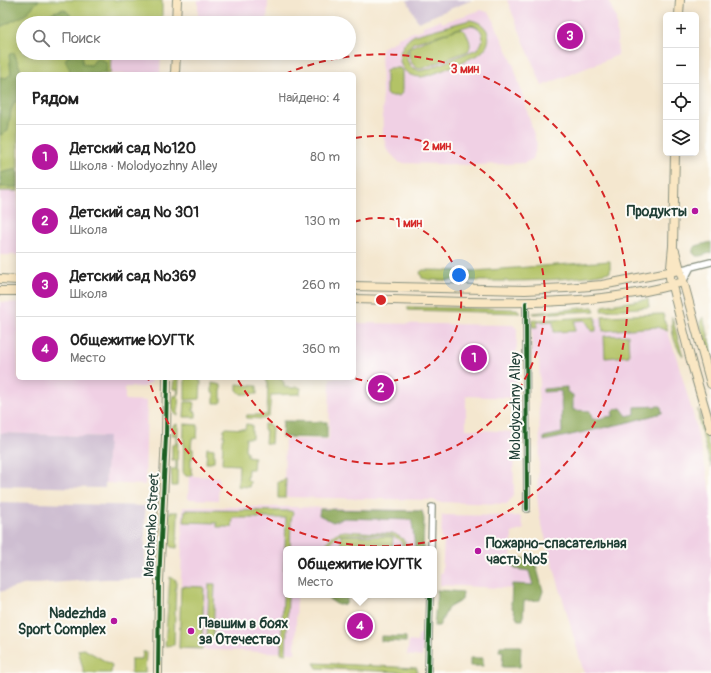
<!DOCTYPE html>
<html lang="ru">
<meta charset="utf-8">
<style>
:root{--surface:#fff;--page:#f6f6f6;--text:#222;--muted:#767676;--line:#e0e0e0;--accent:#b5179e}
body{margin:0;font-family:Pangolin,sans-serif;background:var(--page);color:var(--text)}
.controls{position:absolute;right:12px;top:12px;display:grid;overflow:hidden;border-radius:6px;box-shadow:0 2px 10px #0003}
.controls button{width:36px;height:36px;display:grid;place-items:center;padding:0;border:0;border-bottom:1px solid var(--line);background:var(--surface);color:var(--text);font:20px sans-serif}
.you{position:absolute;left:459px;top:275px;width:14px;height:14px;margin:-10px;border:3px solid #fff;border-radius:50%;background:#1a73e8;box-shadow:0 0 0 6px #1a73e833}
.badge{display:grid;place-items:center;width:26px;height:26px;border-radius:50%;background:var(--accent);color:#fff;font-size:13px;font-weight:700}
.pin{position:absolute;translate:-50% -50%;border:2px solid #fff;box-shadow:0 1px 4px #0006}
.popup{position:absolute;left:283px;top:546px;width:154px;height:52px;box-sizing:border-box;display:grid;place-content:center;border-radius:6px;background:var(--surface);filter:drop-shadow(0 1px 3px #0005);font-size:13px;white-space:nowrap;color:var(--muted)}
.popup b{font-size:15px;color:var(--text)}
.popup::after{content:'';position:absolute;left:50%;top:100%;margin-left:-8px;border:8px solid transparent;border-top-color:var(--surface)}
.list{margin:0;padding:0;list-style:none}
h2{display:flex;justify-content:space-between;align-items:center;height:52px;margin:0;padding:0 16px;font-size:17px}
h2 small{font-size:13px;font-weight:400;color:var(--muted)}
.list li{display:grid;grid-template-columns:26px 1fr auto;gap:12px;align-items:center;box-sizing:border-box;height:64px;padding:0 16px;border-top:1px solid var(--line)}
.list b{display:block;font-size:15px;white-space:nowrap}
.list p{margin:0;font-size:13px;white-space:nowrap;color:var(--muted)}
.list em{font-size:13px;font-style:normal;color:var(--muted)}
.icon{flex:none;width:22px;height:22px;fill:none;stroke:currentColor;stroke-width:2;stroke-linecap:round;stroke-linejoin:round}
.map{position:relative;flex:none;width:711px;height:673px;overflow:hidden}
.search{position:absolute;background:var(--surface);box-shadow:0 2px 10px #0003;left:16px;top:16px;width:340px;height:44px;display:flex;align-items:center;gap:10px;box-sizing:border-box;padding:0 14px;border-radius:22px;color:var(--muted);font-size:15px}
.panel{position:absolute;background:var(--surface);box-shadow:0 2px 10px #0003;left:16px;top:72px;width:340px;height:308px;border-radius:6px}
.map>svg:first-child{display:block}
.built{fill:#f0d0e4}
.industrial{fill:#cebed1}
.green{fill:#b3c366;stroke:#69804d;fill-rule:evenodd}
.forest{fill:#8ea95b;stroke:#567348}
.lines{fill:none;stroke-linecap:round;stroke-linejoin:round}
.street-casing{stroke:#8a9282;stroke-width:8}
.secondary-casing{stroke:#8a9282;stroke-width:10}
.street{stroke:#fff;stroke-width:5.5}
.secondary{stroke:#fae7c3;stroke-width:8}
.cycleway-casing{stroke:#fdfcf7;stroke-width:6}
.cycleway{stroke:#1b5e20;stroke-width:4}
.ring{fill:none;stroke:#d62828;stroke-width:2;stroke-dasharray:7 5}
.poi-dot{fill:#b5179e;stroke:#fdfcf7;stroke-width:1.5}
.labels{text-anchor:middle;stroke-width:4;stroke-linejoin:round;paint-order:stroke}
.poi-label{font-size:14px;font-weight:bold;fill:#1f3d34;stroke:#fdfcf7;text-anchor:end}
.street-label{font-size:14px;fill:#1f3d34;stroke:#fdfcf7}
.centre{fill:#d62828;stroke:#fdfcf7;stroke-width:2}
.ring-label{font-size:12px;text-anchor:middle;font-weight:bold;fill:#d62828;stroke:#fdfcf7;stroke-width:4;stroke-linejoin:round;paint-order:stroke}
</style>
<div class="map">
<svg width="711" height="673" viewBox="0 0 711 673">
<rect width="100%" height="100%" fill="#fdfcf7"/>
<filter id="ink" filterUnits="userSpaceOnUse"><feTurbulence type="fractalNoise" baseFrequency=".025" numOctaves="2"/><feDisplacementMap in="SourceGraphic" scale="8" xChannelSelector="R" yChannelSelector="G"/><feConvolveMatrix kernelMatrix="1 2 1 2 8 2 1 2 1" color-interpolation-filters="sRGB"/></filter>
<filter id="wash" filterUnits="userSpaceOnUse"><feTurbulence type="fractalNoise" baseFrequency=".012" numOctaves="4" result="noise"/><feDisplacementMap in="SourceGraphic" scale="16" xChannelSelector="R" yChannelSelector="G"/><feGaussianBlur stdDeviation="0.9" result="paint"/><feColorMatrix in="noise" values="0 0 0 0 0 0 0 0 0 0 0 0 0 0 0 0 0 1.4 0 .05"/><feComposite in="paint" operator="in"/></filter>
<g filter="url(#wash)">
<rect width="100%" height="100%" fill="#f4e7cf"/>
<path class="built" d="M198,0H268L267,23H198Z
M507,0H608L616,18L618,55L542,86Z
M481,10L490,13L513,63L537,145L533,159L524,163L477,165L400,163L387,150L383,135L381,48L398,40V37L423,29V26L441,20L442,23Z
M111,53H161L160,74H110Z
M0,191H18V255H0Z
M0,302L18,303V378H151L150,383L143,387H125V400L147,401L145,485L105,483L107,437L0,433Z
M657,315L658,328L668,332L677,359L693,414L711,493V673H584L540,519L537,496L540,445L538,387L540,386L539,358L532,357V321Z
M354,323L513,325L517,329L516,398L466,396V429L513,432L514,495L507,504L438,502L433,500L284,497L285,439L329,440L330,378H354Z
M189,476L219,477L218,500L188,499Z
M183,507H293L423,510L421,549H286V595H297L295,653L179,649Z
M442,515L520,516L524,529L512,533L511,561L532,565L539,590L440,585V573H442L444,540H441Z
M419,634H423L422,657L407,655L409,641L417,642Z"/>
<path class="industrial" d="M407,0H472L418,22Z
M0,433L108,437L105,488L0,486Z
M0,502L145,506V579H104L23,585L0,592Z"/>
<path class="green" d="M0,0H162V23H23V53H111L110,74H18V191H0Z
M470,20C490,23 496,43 478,55C466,60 431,77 420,77C395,76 393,46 415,35ZM471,25C483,27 487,40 477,49L428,69L420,71L411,67L407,60V50L413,43Z
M459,28L465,31C468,37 473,45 468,51L421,69C412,69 406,54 410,47Z
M389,68H400L402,71V93L399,96H388L386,94V71Z
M610,261V272C551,284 490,281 430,280L422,278L420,272L423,270L475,271Z
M648,299L649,307L601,311L603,306Z
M408,307L517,309L520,313L408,310Z
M593,307L595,311L533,314V313Z
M663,314L668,331L657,327L603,331L602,316Z
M596,317V331H592L585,320L575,321V331L554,332L553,321L537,322V327H532V320Z
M672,317L683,356C674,344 671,332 672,317Z
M703,317L711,345V362L701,327L700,322Z
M628,335L629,356L605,358L604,336Z
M174,378H179L178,416C170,412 173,403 173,396H177L178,389H173Z
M185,378H199V381H201L200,399L185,400Z
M265,378H282V381L284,382V387L295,388L296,386L301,388L300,394L271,395L269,416L264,419L246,418L247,415H267L268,384Z
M212,383L221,385V403H214V393H212Z
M237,384L257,386V394H241L237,390Z
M185,402H194L193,411L196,412V417H184Z
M698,409L711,453V467L700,426Z
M178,424L177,486H172L171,469H176V460H172V445L176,444V435H172L173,425Z
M184,424L198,425L197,438H192L191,449H193V458H191V472L192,473V476H186L183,473Z
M246,424L252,425V438H246L245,450L247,451V456L254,457L253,469H248L247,480L250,481L249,487L238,486L239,465L222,464L223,440L225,436H223L224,430L226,428L245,429Z
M264,424L269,425L272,427L271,444L265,443L266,430H264Z
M207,448L214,449V461L211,463H206Z
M286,479L285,498H278V482Z
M185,510L290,511L293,512L291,520L290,549H286V595H288L286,654L281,653L286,518H233L232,527H217V523L184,522Z
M169,512H178L177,548L171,547L169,545Z
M345,531L395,534L403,539L408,549H404C403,544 400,540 395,537C389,534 346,533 340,535C333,537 330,543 329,549H325C327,539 334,532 345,531Z
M341,535L393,537L392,549H341Z
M170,577L176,580L174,645L165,646Z
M209,584H215L213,638H207Z
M181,586L204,587L202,649L179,648Z
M84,649L112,665L111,673H84L78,650Z
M143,652H146L145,673H131V659H142Z
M314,663L417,668V673L317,668Z"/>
<path class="forest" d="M0,0H39L25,15L0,27Z
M64,9L76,20L73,23H48L51,13Z
M14,52L22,74H18V102L15,101L11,110L8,131L0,135V77L6,78L11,74L9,55Z
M71,53H83L82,64L91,65L98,57L107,63L106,74H72L65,60Z
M18,169V187H1L0,173Z
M711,242V253L700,256H696L693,253V249L696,246Z
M567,387V392L573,395V410L590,411L592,419C600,420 606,416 614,416L612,413L615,409L621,408L627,416L635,414V407L661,406L662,413L625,423L544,441V437L562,433L561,391L543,392V389Z
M283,421L327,422V438L282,437Z
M320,509L422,511L424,519L423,549H415L412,520L344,518L333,522L319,515Z
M515,558H524L536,565L543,591L540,600L524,601L523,620H518L511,605L512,584L533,585L529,571L515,569L510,563Z
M437,590L463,592L462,600L448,608L439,626H434Z
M323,595H348L346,604L338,605Z
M381,636L406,637V642L381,641Z
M500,646H521L520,667H502L503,651H499Z
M470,658H483V666H470Z"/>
</g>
<g filter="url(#ink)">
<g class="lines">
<defs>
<path id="street" d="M679,270L711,262
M683,282L691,267
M526,303L527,509
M431,549L432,507
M428,673L430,595"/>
<path id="secondary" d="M679,15L680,0
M176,23L177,0
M175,74L176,53
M675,153L673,246L670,278L691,361L711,430
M675,251L711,384
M0,279L18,280
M354,286L525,290L566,288L602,285L679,270
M0,291H18
M354,299C391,300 429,301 466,302C539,303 612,303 683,282
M158,673L159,582L166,436L167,378"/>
</defs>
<use href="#street" class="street-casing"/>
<use href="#secondary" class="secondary-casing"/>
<use href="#street" class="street"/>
<use href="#secondary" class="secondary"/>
<defs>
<path id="cycleway" d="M526,303L527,509
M158,673L159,582L166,436L167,378
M428,673L430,595"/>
</defs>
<use href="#cycleway" class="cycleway-casing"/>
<use href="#cycleway" class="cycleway"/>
</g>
</g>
<g class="ring">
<path d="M354 222A82 82 0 1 1 354 378"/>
<path d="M355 138A164 164 0 1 1 237 378"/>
<path d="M285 74A246 246 0 1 1 148 378"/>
</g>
<g class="poi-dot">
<circle cx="695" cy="211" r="4"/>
<circle cx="478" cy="551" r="4"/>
<circle cx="114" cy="621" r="4"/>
<circle cx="191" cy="631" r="4"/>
</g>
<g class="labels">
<g class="poi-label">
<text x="687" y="216">Продукты</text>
<text x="486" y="548" text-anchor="start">Пожарно-спасательная<tspan x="486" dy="16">часть №5</tspan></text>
<text x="106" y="618">Nadezhda<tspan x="106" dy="16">Sport Complex</tspan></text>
<text x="199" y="628" text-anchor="start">Павшим в боях<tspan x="199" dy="16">за Отечество</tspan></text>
</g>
<g class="street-label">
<text transform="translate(515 406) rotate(-90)" y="5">Molodyozhny Alley</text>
<text transform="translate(151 525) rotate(-87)" y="5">Marchenko Street</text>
</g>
</g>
<circle cx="381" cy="300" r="6" class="centre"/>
<g class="ring-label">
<text x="465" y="73">3 мин</text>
<text x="437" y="150">2 мин</text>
<text x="409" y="227">1 мин</text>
</g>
</svg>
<div class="controls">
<button>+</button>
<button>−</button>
<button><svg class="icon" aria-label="locate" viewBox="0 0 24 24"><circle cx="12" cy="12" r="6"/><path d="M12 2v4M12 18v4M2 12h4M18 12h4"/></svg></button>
<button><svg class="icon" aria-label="layers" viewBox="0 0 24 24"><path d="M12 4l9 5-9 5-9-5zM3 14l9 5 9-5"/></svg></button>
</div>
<div class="you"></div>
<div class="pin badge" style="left:474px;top:358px">1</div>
<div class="pin badge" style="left:381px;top:388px">2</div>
<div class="pin badge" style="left:570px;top:36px">3</div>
<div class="pin badge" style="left:360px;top:626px">4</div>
<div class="popup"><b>Общежитие ЮУГТК</b>Место</div>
<div class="search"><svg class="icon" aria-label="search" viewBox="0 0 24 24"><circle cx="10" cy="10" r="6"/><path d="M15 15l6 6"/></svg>Поиск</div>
<section class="panel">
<h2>Рядом<small>Найдено: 4</small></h2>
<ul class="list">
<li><span class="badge">1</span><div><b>Детский сад №120</b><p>Школа · Molodyozhny Alley</p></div><em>80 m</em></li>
<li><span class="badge">2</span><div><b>Детский сад № 301</b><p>Школа</p></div><em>130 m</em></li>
<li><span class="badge">3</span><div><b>Детский сад №369</b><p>Школа</p></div><em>260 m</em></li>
<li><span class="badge">4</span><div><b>Общежитие ЮУГТК</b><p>Место</p></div><em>360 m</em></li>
</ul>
</section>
</div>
